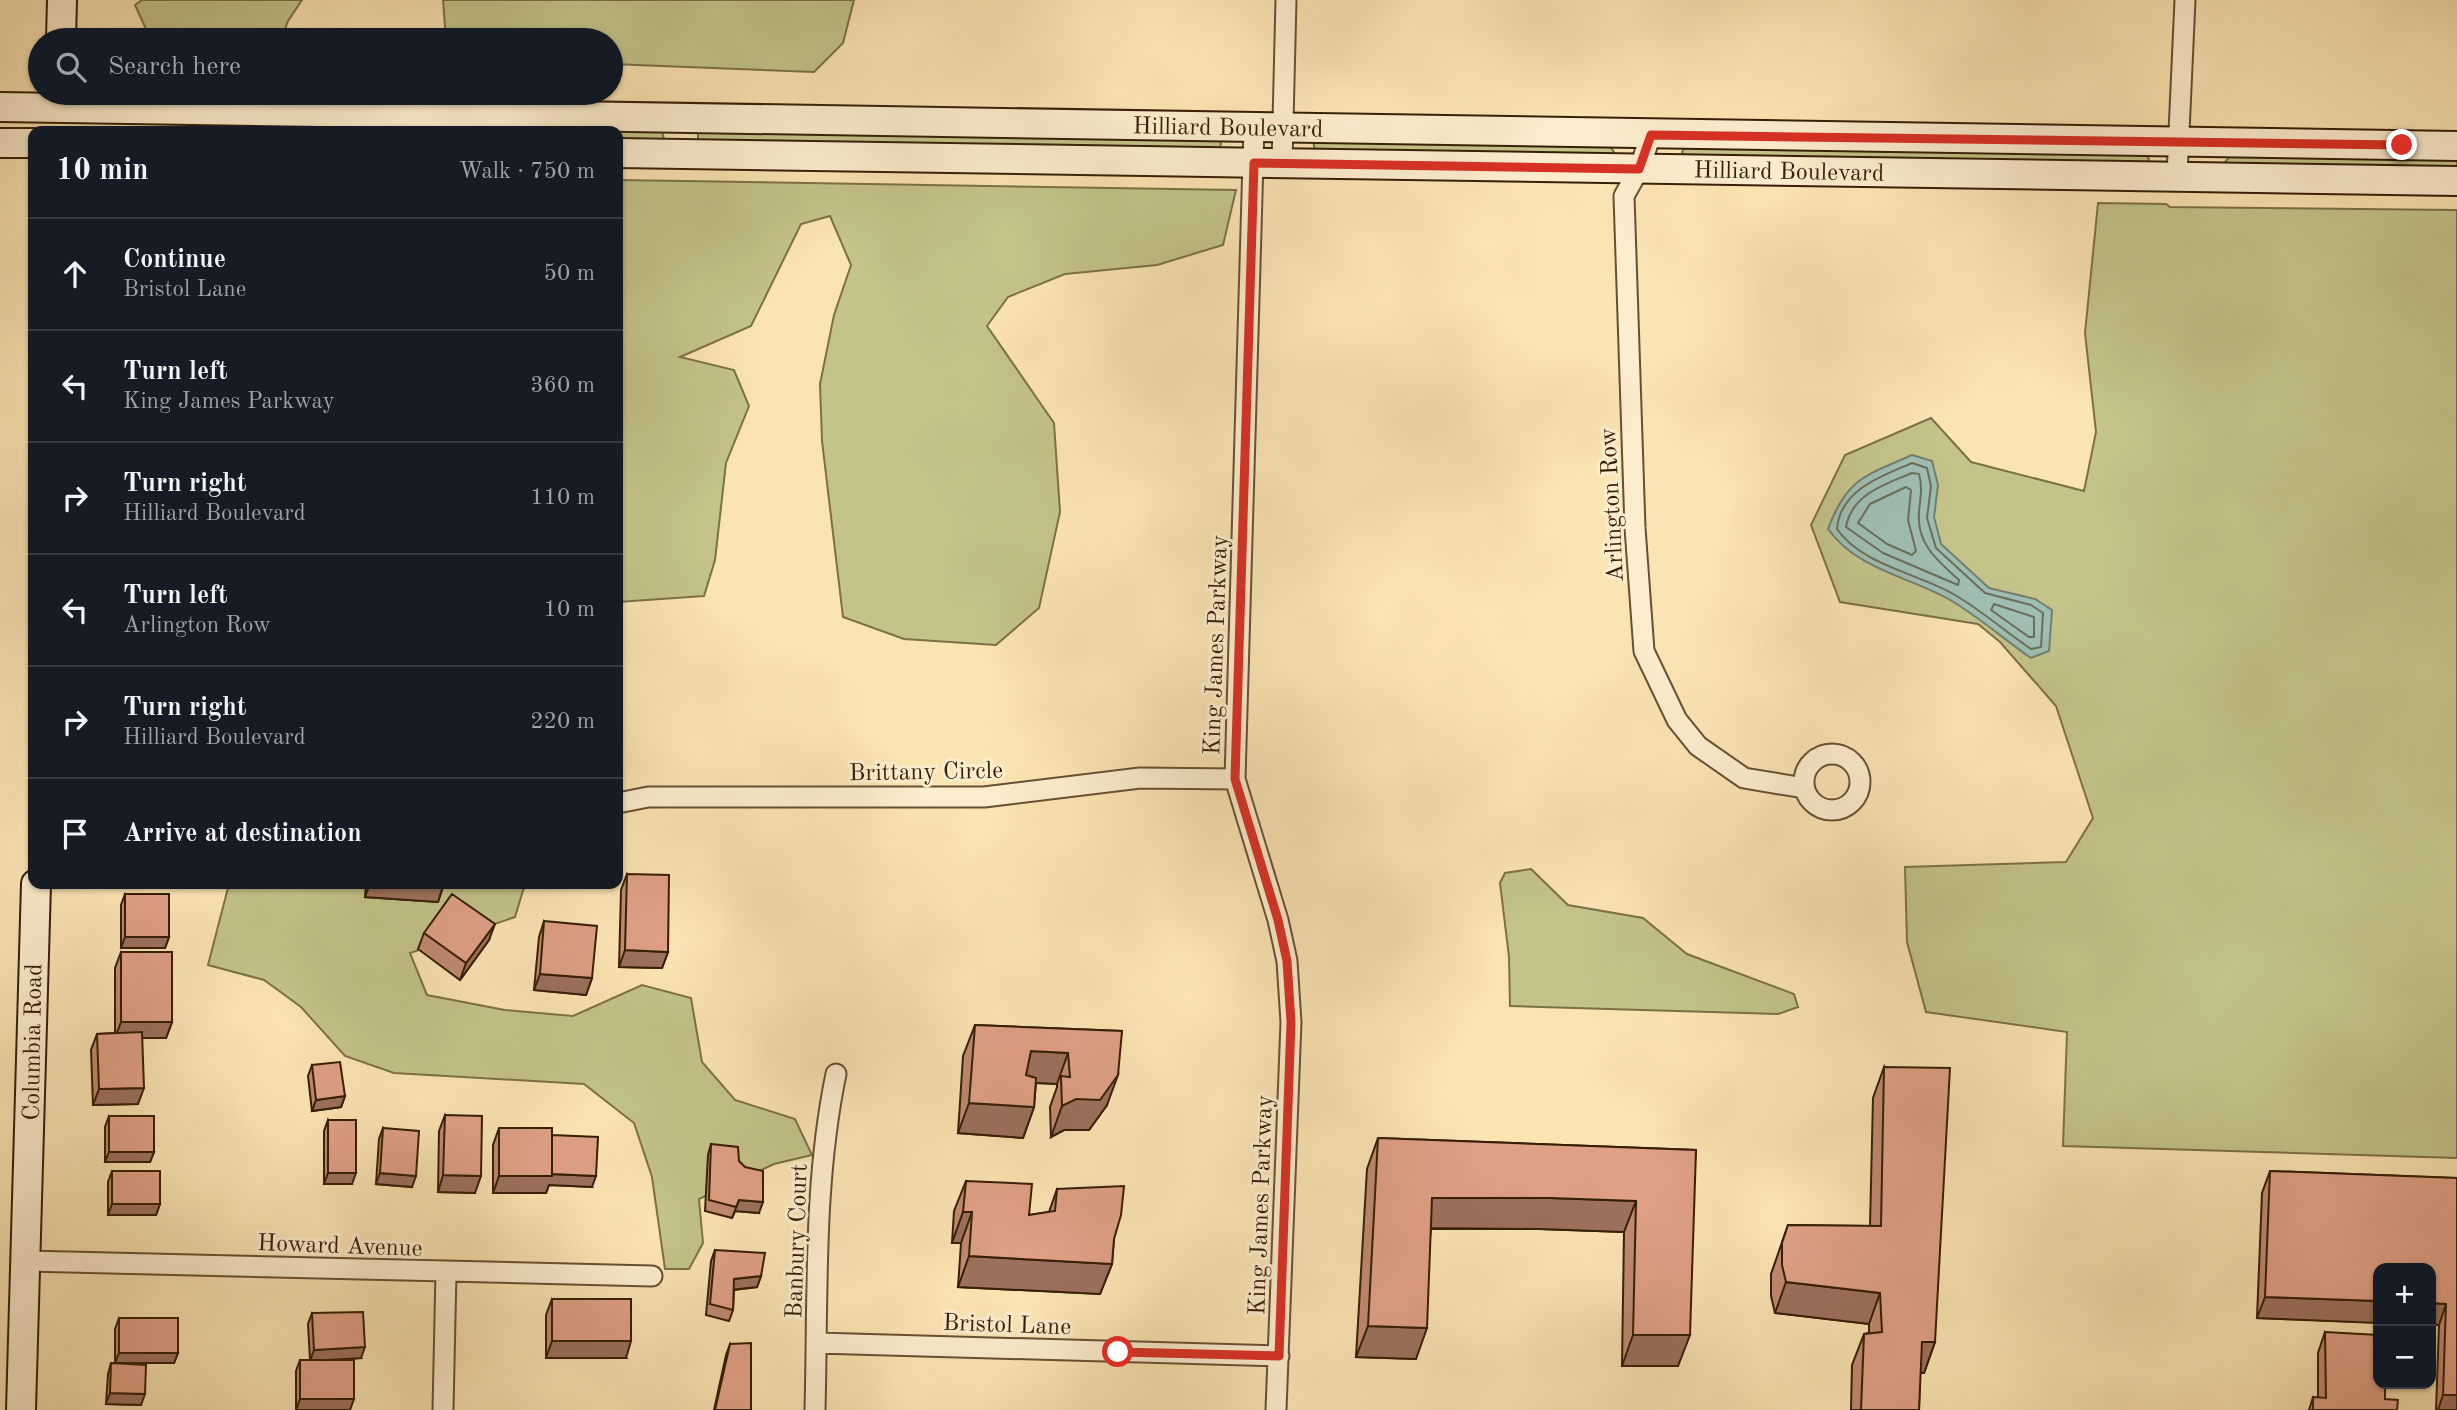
<!DOCTYPE html>
<meta charset="utf-8">
<style>
:root{--surface:#171b24;--page:#242831;--text:#f1f3f6;--muted:#9ea1a6;--line:#363941}
body{margin:0;font-family:"Old Standard TT",serif;background:var(--page);color:var(--text)}
.controls{position:absolute;right:21px;bottom:21px;display:grid;overflow:hidden;border-radius:14px;box-shadow:0 2px 5px #0004}
.controls button{width:63px;height:63px;display:grid;place-items:center;padding:0;border:0;border-bottom:2px solid var(--line);background:var(--surface);color:var(--text);font:35px sans-serif}
.stop{position:absolute;width:21px;height:21px;margin:-16px;border:5px solid #d93025;border-radius:50%;background:#fff}
.stop.end{background:#d93025;border-color:#fff;box-shadow:0 2px 7px #0008}
.list{margin:0;padding:0;list-style:none}
h2{display:flex;justify-content:space-between;align-items:center;height:91px;margin:0;padding:0 28px;font-size:30px}
h2 small{font-size:23px;font-weight:400;color:var(--muted)}
.list li{display:grid;grid-template-columns:46px 1fr auto;gap:21px;align-items:center;box-sizing:border-box;height:112px;padding:0 28px;border-top:2px solid var(--line)}
.list b{display:block;font-size:26px;white-space:nowrap}
.list p{margin:0;font-size:23px;white-space:nowrap;color:var(--muted)}
.list em{font-size:23px;font-style:normal;color:var(--muted)}
.icon{flex:none;width:38px;height:38px;fill:none;stroke:currentColor;stroke-width:2;stroke-linecap:round;stroke-linejoin:round}
.map{position:relative;flex:none;width:2457px;height:1410px;overflow:hidden}
.search{position:absolute;background:var(--surface);box-shadow:0 2px 5px #0004;left:28px;top:28px;width:595px;height:77px;display:flex;align-items:center;gap:18px;box-sizing:border-box;padding:0 24px;border-radius:38px;color:var(--muted);font-size:26px}
.panel{position:absolute;background:var(--surface);box-shadow:0 2px 5px #0004;left:28px;top:126px;width:595px;height:763px;border-radius:14px}
.map>svg:first-child{display:block}
.green{fill:#c3c38a;stroke:#7c7048;stroke-width:2}
.water{fill:#9fbeb2;stroke:#757e6d;stroke-width:2}
.lines{fill:none;stroke-linecap:round;stroke-linejoin:round}
.shore{stroke:#6a6e5c;stroke-width:2}
.street-casing{stroke:#675032;stroke-width:23}
.secondary-casing{stroke:#361e06;stroke-width:32}
.street{stroke:#fcedce;stroke-width:19}
.secondary{stroke:#fcedce;stroke-width:28}
.wall{fill:#c08a72;stroke:#361e06;stroke-width:2}
.shaded-wall{fill:#9c705d;stroke:#361e06;stroke-width:2}
.building{fill:#dfa085;stroke:#361e06;stroke-width:2}
.route{stroke:#d93025;stroke-width:9}
.labels{text-anchor:middle;stroke-width:6;stroke-linejoin:round;paint-order:stroke}
.street-label{font-size:24px;fill:#361e06;stroke:#fcedce}
</style>
<div class="map">
<svg width="2457" height="1410" viewBox="0 0 2457 1410">
<rect width="100%" height="100%" fill="#fbe4b4"/>
<filter id="stains"><feTurbulence type="fractalNoise" baseFrequency=".00286" numOctaves="4"/><feColorMatrix values="0 0 0 0 .2 0 0 0 0 .09 0 0 0 0 .02 0 0 0 .5 -.17"/></filter>
<radialGradient id="worn" r=".72"><stop offset=".6" stop-color="#630" stop-opacity="0"/><stop offset="1" stop-color="#630" stop-opacity=".3"/></radialGradient>
<path class="green" d="M142,0H302L288,21L281,40H151L135,5Z
M443,0H854L843,43L814,72L611,64V40H446Z
M279,123L662,131L664,139L661,143L618,142V131H280Z
M698,131L1220,140L1221,144L1219,149L698,141Z
M1313,141L1609,145L1614,152L1613,155L1315,151Z
M1686,146L2145,154L2149,159L2147,163L1684,156L1682,152Z
M2230,156L2457,158V170L2222,166Z
M618,180L1236,190L1223,245L1157,265L1065,274L1008,297L987,326L1054,423L1060,512L1039,608L996,645L904,639L843,617L822,441L820,384L834,315L851,265L830,216L801,224L751,326L680,357L734,370L749,406L726,463L715,560L704,596L618,602Z
M2098,203L2166,204L2170,207L2457,210V1158L2063,1146L2067,1032L1926,1012L1907,942L1905,867L2066,862L2093,818L2056,706L2000,642L1978,624L1840,602L1811,525L1845,455L1931,418L1971,462L2084,491L2096,432L2085,333Z
M1531,869L1568,905L1643,918L1687,954L1794,994L1798,1007L1778,1014L1510,1006L1509,957L1500,883L1505,873Z
M229,884H525L515,917L410,953L427,995L505,1010L573,1016L642,985L691,998L702,1062L735,1100L795,1119L812,1155L774,1164L699,1199L703,1243L689,1269H665L652,1177L634,1123L584,1084L394,1073L345,1056L301,1007L264,980L208,965Z"/>
<path class="water" d="M1912,455L1932,461L1938,485L1934,517L1941,544L1989,588L2035,599L2052,610L2049,651L2031,658C2005,640 1980,618 1952,601C1911,577 1857,570 1828,529C1847,478 1865,476 1912,455Z"/>
<g class="lines">
<path class="shore" d="M1912,463L1927,468L1931,486L1927,518L1936,548L1985,593L2031,605L2043,613L2041,647L2031,649C2006,632 1982,611 1955,595C1918,573 1863,566 1837,529C1840,490 1881,476 1912,463Z
M1912,473L1919,474C1923,488 1920,499 1919,512C1916,544 1938,561 1959,580L1958,585L1883,553L1846,527C1852,494 1884,485 1912,473Z
M1906,487L1911,490L1908,520L1916,551L1912,555L1887,544L1858,523L1870,504Z
M1994,604L2034,617V637H2029L1991,610Z"/>
<defs>
<path id="street" d="M1254,127L1235,779L1278,920L1287,961L1291,1022L1276,1410
M1651,135L1639,169L1624,196L1635,528L1644,651L1677,720L1698,746L1744,778L1804,788
M1282,163L1286,0
M2177,176L2185,0
M1804 782a28 28 0 1 1 56 0a28 28 0 1 1-56 0Z
M618,803L648,797H984L1140,778L1235,779
M26,1261L652,1276
M817,1343L1279,1356
M443,1410L446,1272
M815,1410C818,1299 813,1184 836,1074"/>
<path id="secondary" d="M61,40L62,0
M0,107L2457,146
M0,143H33
M618,153L2457,181
M21,1410L36,884"/>
</defs>
<use href="#street" class="street-casing"/>
<use href="#secondary" class="secondary-casing"/>
<use href="#street" class="street"/>
<use href="#secondary" class="secondary"/>
</g>
<path class="wall" d="M627,874L668,952L662,968L619,967L621,890Z
M366,884H444L438,902L365,897Z
M125,894L169,937L165,948H121V905Z
M544,921L592,978L586,995L534,990L539,937Z
M424,933L489,940L460,980L418,949Z
M121,952L172,1022L166,1038H142L138,1104L93,1105L91,1050L97,1034L115,1033V968Z
M975,1025L1122,1031L1107,1105L1089,1130H1064L1051,1137L1050,1107L1057,1087V1084L1036,1083L1034,1107L1023,1138L958,1133L963,1056Z
M312,1065L345,1096L341,1107L312,1111L308,1076Z
M1884,1067L1935,1342L1924,1373H1920L1919,1410H1851L1852,1365L1864,1334L1869,1333V1324L1775,1313L1771,1296V1274L1788,1225L1870,1226L1873,1098Z
M445,1115L475,1193L438,1192L439,1131Z
M109,1116L154,1152L150,1162H105V1127Z
M328,1120L352,1184H324V1131Z
M383,1128L412,1187L376,1184L379,1139Z
M499,1128L552,1135L592,1187L549,1185L546,1193H493V1145Z
M1378,1138L1696,1150L1678,1366H1622L1624,1232L1539,1229H1431L1416,1359L1356,1357L1367,1169Z
M711,1144L739,1161L759,1213L735,1211L732,1218L705,1211L708,1155Z
M112,1171L160,1204L156,1215H108V1182Z
M2270,1171L2457,1178V1410H2436L2439,1325L2257,1318L2262,1193Z
M966,1181L1029,1215L1049,1212L1057,1189L1114,1239L1112,1264L1100,1294L958,1287L961,1243H952L954,1211Z
M715,1250L761,1276L757,1287L734,1290L733,1310L729,1321L706,1315L711,1261Z
M552,1299L626,1358H546V1315Z
M312,1313L361,1358L319,1360L350,1410H296V1371L300,1360H310L308,1324Z
M119,1318L178,1353L174,1363H126L141,1405L106,1404L108,1374L111,1363H115V1329Z
M2325,1332L2385,1399L2397,1410H2309L2313,1397L2318,1398V1353Z
M730,1344L751,1410H714L726,1355Z"/>
<path class="shaded-wall" d="M370,884H415L443,886L438,902L365,897Z
M495,924L489,940L460,980L466,963Z
M125,937H169L165,948H121Z
M625,950L668,952L662,968L619,967Z
M540,974L592,978L586,995L534,990Z
M121,1022H172L166,1038H115Z
M1031,1051L1068,1053L1057,1084L1019,1082Z
M1118,1075L1107,1105L1089,1130H1064L1051,1137L1062,1106Z
M144,1088L138,1104L93,1105L99,1089Z
M345,1096L341,1107L312,1111L316,1100Z
M969,1103L1034,1107L1023,1138L958,1133Z
M109,1152H154L150,1162H105Z
M328,1173H356L352,1184H324Z
M380,1173L416,1176L412,1187L376,1184Z
M550,1174L596,1176L592,1187L549,1185L546,1193H493L499,1176Z
M443,1175L481,1176L475,1193L438,1192Z
M1432,1198H1550L1636,1201L1624,1232L1539,1229L1421,1228Z
M739,1200L763,1202L759,1213L735,1211L732,1218Z
M112,1204H160L156,1215H108Z
M963,1212H972L961,1243H952Z
M969,1256L1112,1264L1100,1294L958,1287Z
M761,1276L757,1287L730,1290L734,1279Z
M1786,1282L1880,1293L1869,1324L1775,1313Z
M2265,1297L2378,1301V1323L2257,1318Z
M2431,1303L2446,1304L2439,1325H2431Z
M1368,1326L1427,1328L1416,1359L1356,1357Z
M1633,1335H1690L1678,1366H1622Z
M552,1341H631L626,1358H546Z
M1922,1342H1935L1924,1373L1910,1372Z
M365,1347L361,1358L310,1361L314,1350Z
M119,1353H178L174,1363H115Z
M110,1393L145,1394L141,1405L106,1404Z
M2443,1395H2457V1410H2438Z
M300,1399H354L350,1410H296Z"/>
<path class="building" d="M627,874L669,875L668,952L625,950Z
M415,884H444L443,886Z
M125,894H169V937H125Z
M452,894L495,924L466,963L424,933Z
M544,921L597,926L592,978L540,974Z
M121,952H172V1022H121Z
M975,1025L1122,1031L1118,1075L1100,1100L1076,1099L1062,1106L1061,1076L1070,1077L1068,1053L1031,1051L1026,1075L1036,1078L1034,1107L969,1103Z
M142,1032L144,1088L99,1089L97,1034Z
M340,1062L345,1096L316,1100L312,1065Z
M1884,1067L1950,1068L1935,1342H1922L1919,1410H1861L1864,1334L1882,1332L1880,1293L1786,1282L1782,1265V1243L1788,1225L1881,1226Z
M445,1115L482,1116L481,1176L443,1175Z
M109,1116H154V1152H109Z
M328,1120H356V1173H328Z
M383,1128L419,1131L416,1176L380,1173Z
M499,1128H552V1176H499Z
M552,1135L598,1137L596,1176L552,1174Z
M1378,1138L1696,1150L1690,1335H1633L1636,1201L1550,1198H1432L1427,1328L1368,1326Z
M711,1144L738,1147L739,1161L745,1167L763,1171V1202L739,1200L736,1207L709,1200Z
M112,1171H160V1204H112Z
M2270,1171L2457,1178V1395H2443L2446,1304L2431,1303V1268H2378V1301L2265,1297Z
M966,1181L1032,1184L1029,1215L1055,1211L1057,1189L1124,1186L1121,1215L1114,1239L1112,1264L969,1256L972,1212H963Z
M715,1250L765,1253L761,1276L734,1279L733,1310L710,1304Z
M552,1299H631V1341H552Z
M363,1312L365,1347L314,1350L312,1313Z
M119,1318H178V1353H119Z
M2325,1332L2378,1335V1384H2385V1399L2398,1400L2397,1410H2313V1397L2326,1398Z
M751,1343V1410H715L730,1344Z
M300,1360H354V1399H300Z
M111,1363L146,1365L145,1394L110,1393Z"/>
<g class="lines">
<path class="route" d="M1118,1352L1279,1356L1291,1022L1287,961L1278,920L1235,779L1254,163L1639,169L1651,135L2402,145"/>
</g>
<g class="labels">
<g class="street-label">
<text transform="translate(1228 127) rotate(1)" y="8">Hilliard Boulevard</text>
<text transform="translate(1789 171) rotate(1)" y="8">Hilliard Boulevard</text>
<text transform="translate(1611 505) rotate(-93)" y="8">Arlington Row</text>
<text transform="translate(1215 645) rotate(-88)" y="8">King James Parkway</text>
<text transform="translate(926 771) rotate(-1)" y="8">Brittany Circle</text>
<text transform="translate(32 1042) rotate(-89)" y="8">Columbia Road</text>
<text transform="translate(1260 1205) rotate(-88)" y="8">King James Parkway</text>
<text transform="translate(796 1241) rotate(-88)" y="8">Banbury Court</text>
<text transform="translate(340 1245) rotate(2)" y="8">Howard Avenue</text>
<text transform="translate(1007 1324) rotate(2)" y="8">Bristol Lane</text>
</g>
</g>
<rect width="100%" height="100%" filter="url(#stains)"/>
<rect width="100%" height="100%" fill="url(#worn)"/>
</svg>
<div class="controls">
<button>+</button>
<button>−</button>
</div>
<div class="stop" style="left:1118px;top:1352px"></div>
<div class="stop end" style="left:2402px;top:145px"></div>
<div class="search"><svg class="icon" aria-label="search" viewBox="0 0 24 24"><circle cx="10" cy="10" r="6"/><path d="M15 15l6 6"/></svg>Search here</div>
<section class="panel">
<h2>10 min<small>Walk · 750 m</small></h2>
<ul class="list">
<li><svg class="icon" aria-label="ahead" viewBox="0 0 24 24"><path d="M12 20V5M6 11l6-6 6 6"/></svg><div><b>Continue</b><p>Bristol Lane</p></div><em>50 m</em></li>
<li><svg class="icon" aria-label="left" viewBox="0 0 24 24"><path d="M17 20v-9H6M10 6l-5 5 5 5"/></svg><div><b>Turn left</b><p>King James Parkway</p></div><em>360 m</em></li>
<li><svg class="icon" aria-label="right" viewBox="0 0 24 24"><path d="M7 20v-9h11M14 6l5 5-5 5"/></svg><div><b>Turn right</b><p>Hilliard Boulevard</p></div><em>110 m</em></li>
<li><svg class="icon" aria-label="left" viewBox="0 0 24 24"><path d="M17 20v-9H6M10 6l-5 5 5 5"/></svg><div><b>Turn left</b><p>Arlington Row</p></div><em>10 m</em></li>
<li><svg class="icon" aria-label="right" viewBox="0 0 24 24"><path d="M7 20v-9h11M14 6l5 5-5 5"/></svg><div><b>Turn right</b><p>Hilliard Boulevard</p></div><em>220 m</em></li>
<li><svg class="icon" aria-label="arrive" viewBox="0 0 24 24"><path d="M6 21V4h12l-3 4 3 4H6"/></svg><div><b>Arrive at destination</b></div></li>
</ul>
</section>
</div>
